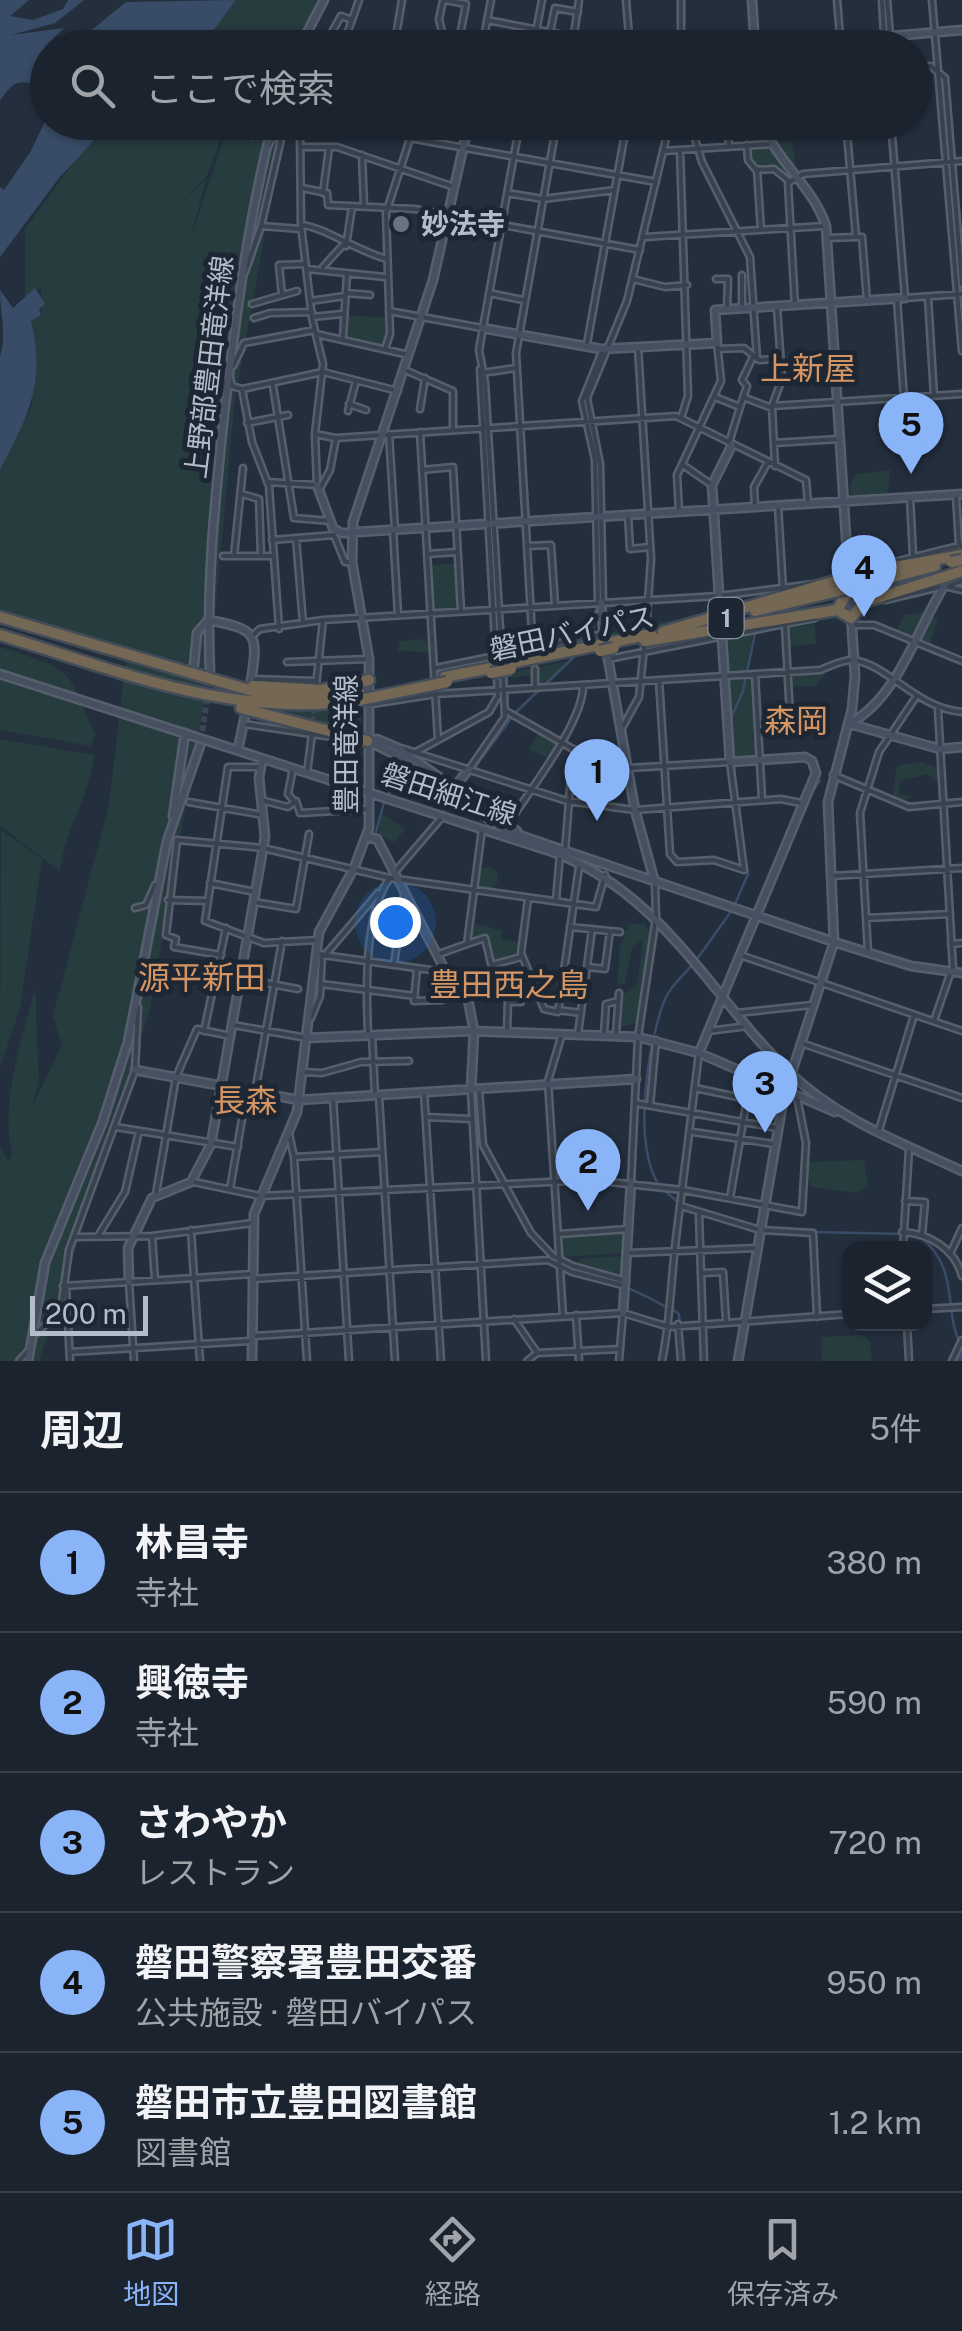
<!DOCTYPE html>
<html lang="ja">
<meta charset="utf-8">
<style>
:root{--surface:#1b232e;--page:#242b36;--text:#f1f3f6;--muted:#a0a4aa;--line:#39404a;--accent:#8ab4f8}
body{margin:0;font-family:"Public Sans","Noto Sans JP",sans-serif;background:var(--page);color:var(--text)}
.controls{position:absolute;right:30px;bottom:30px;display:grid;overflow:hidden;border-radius:20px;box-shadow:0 2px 8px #0004}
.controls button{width:90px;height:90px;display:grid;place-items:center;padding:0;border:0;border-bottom:2px solid var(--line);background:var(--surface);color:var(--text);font:50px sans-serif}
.scale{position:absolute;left:30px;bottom:25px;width:118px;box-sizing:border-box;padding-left:10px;border:5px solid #b4bcc9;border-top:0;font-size:28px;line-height:35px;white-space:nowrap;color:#b4bcc9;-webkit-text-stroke:8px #1d2633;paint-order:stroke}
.you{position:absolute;left:395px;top:922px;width:35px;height:35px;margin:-25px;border:8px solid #fff;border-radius:50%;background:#1a73e8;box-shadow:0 0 0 15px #1a73e833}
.badge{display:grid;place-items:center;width:65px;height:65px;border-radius:50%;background:var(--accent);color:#111;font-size:32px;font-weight:700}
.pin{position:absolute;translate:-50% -82px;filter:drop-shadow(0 2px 5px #0008)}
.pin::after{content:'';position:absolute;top:52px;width:35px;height:30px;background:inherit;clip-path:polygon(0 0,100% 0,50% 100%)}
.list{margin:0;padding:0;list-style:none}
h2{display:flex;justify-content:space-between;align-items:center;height:130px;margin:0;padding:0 40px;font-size:42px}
h2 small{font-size:32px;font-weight:400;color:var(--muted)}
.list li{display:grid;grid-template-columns:65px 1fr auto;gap:30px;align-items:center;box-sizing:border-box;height:140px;padding:0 40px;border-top:2px solid var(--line)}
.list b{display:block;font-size:38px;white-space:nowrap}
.list p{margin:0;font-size:32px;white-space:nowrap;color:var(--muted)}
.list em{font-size:32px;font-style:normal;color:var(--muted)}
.icon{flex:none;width:55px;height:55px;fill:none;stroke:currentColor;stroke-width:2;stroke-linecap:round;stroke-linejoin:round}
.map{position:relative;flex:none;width:962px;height:1361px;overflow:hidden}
.search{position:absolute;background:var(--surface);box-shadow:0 2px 8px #0004;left:30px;right:30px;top:30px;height:110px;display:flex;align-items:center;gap:25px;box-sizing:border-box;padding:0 35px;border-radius:55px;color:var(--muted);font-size:38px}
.sheet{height:830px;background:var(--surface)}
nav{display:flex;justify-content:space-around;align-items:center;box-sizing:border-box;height:140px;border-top:2px solid var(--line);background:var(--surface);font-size:28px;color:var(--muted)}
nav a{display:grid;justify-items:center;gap:5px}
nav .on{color:var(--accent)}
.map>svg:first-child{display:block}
.green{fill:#263c3f}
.water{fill:#394c67}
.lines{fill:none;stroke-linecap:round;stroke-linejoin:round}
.stream{stroke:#394c67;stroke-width:2.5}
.river{stroke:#394c67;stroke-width:8}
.street-tunnel{stroke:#3a4453;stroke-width:4;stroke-dasharray:4 2;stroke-linecap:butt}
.secondary-tunnel{stroke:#3a4453;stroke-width:6;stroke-dasharray:6 3;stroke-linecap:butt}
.street-casing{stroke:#565f6c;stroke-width:9}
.secondary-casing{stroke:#565f6c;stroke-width:11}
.highway-casing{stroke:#434c59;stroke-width:15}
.street{stroke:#38414e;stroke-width:4}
.secondary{stroke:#465061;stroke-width:6}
.highway{stroke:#746855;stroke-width:10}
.highway-bridge-casing{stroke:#434c59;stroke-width:15;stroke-linecap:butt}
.highway-bridge{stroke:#746855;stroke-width:10}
.worship-dot{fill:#6b7280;stroke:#1d2633;stroke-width:4}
.labels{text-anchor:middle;stroke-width:10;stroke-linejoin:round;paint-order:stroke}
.shield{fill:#1d2633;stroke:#878f9c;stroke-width:2.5}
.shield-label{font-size:25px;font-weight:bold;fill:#b4bcc9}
.poi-label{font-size:28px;font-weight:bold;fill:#b4bcc9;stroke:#1d2633;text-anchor:start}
.street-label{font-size:28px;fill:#b4bcc9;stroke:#1d2633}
.quarter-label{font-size:32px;fill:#d59563;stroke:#1d2633}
</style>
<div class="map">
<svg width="962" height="1361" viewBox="0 0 962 1361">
<rect width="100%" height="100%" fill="#242f3e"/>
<path class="green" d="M236,0H327L307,47L201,48Z
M113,123H227L207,175L183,202L206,179L191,238L229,123H285L235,398L210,668L150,1009L92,1190L64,1291L62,1318L49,1329L39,1361H0V1147L8,1161L12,1155C0,1103 21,1042 35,988L39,1082L30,1111L62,1045L53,1016L109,805L126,656L0,617V470L32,405L31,321L41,315V287L25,299V229L79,155Z
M792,142L797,178L790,182L772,167L757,169L748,160L747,145Z
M344,316L388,317L386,346L343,337Z
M890,470L888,493L852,495L850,485L857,474Z
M458,563L461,611H430V565Z
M777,590L776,595L612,639L610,633L693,616Z
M928,611L927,615L938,619L929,647L896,633L904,615Z
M783,622L732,636L753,634L747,673L724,676L723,638L730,637L726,632Z
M815,624L816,644L787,646L786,629Z
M422,639L430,645L429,652L398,651L400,641Z
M0,647C73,671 66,664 95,735L91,746L0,730Z
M570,661L547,685H537L536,673L513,678L508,673Z
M832,665L816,686H789L788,672Z
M755,674L760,760L730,762L724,678Z
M362,703L360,735L265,710L307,712Z
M539,732L557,743L549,759L529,749Z
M0,739L94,755C90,796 65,828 60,871L0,826Z
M921,762L941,769L938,783L928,774L900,781L899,794L911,796L901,803L892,798L897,766Z
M382,813L405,829L395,842L378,836Z
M1,830L42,859L20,1008L0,1069Z
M476 878a11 11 0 1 1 22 0a11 11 0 1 1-22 0Z
M471,923L501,930V939L520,943L521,955L492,964L485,939L468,944Z
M629,924H645L654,936C640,964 653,995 641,1022L621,1027L617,1019L623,995L637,984L643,944L642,939L632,948L625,984H617L620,948Z
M864,1160L868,1186L857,1193L811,1187L806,1172L809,1162Z
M626,1229L625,1253L559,1257L557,1234Z
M624,1256L623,1280L577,1268L579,1259Z
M862,1335L870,1341L872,1361H822L821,1337Z"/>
<path class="water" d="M0,0H29L10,16L33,20L63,9L68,0H84L55,23L11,35L64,28L46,45L88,33L126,2L236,0L201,47L48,48L47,84C19,85 19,73 0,101Z
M47,117L48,122L110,123L59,178L0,257V187L4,190L31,151Z
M35,288L45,304L39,309L41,315L31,321C46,384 28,416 0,470V356C7,337 0,312 0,290L13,308Z"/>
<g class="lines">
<path class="stream" d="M884,0L888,48
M914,70L930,69L942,80L962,328
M655,175L668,122
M482,355L485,332
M585,401L595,447
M495,598L500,669
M583,643L600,599L597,459
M418,754L483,719L499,697
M733,758L731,718L743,691L755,634
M734,766L735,783
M459,789L515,713L577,654
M811,793L820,781
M389,794L402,765
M444,811L451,800
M375,836L384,802
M400,864L437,820
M735,904L748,874L742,841
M325,952L388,877
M697,959L730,913
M475,1066L479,1145L501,1182
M658,1184C633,1141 647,1051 663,1004C668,989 681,978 691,966
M664,1190L680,1204
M259,1195L295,1105
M512,1202C552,1282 597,1266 664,1306
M815,1232L902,1234
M919,1236C962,1268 942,1315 962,1346
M673,1245L681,1184
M64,1305L68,1361
M670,1308L679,1314L682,1350
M256,1328V1361
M659,1361L662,1349"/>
<path class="river" d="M960,1361L962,1354"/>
<path class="street-tunnel" d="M312,726L314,706"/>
<path class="secondary-tunnel" d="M201,740L210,678"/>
<defs>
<path id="street" d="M445,0L466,4L458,46
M626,0L630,48
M837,0L841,48
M882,0L884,35
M887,0L890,35
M932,0L962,351
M443,1L439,19L445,45
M487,20L575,37
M550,32L555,8L578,12
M884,36L885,48
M344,43L370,48
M323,48L341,16L352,20
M342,48L359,0
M394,48L402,0
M431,48H464
M482,48L491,0
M533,48L542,0
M572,48L579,0
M681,48V0
M914,67L931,66L945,78L962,284
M291,122L300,127
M640,122L669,127
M690,122L702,162L750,257L757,359
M727,122L729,147
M891,122L905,298L962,294
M302,127L417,122
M556,127L591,133
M252,136L266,122
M409,138L656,182
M747,145L748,160L756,170L774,169L789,181
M303,147H337L454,187
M266,150L281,122
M680,150L688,396L681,418
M663,151L772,144
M362,155L364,206
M757,169L761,230
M302,188L327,193L328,205L415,209L640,250
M323,193L329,148
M507,193L543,199L615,190
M301,225C322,226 359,252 387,259
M261,226L301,229
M644,237L824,226
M856,237H862L867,301
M828,238L856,237L846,122
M346,246L352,207
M323,267L343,245
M307,269L385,277
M245,272L261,226L285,122
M633,279L665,287L687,285
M716,279H728L727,307
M346,293L370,295
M489,293L523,300
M282,295L279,265L306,264
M928,297L934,396
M897,299L904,398
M310,301L345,296
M252,304L297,291
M742,306V275
M795,306L788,183L803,174L962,161
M389,311L482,328
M312,317L342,314
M254,318L270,313L312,312
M316,334L409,355
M343,337L347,274
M587,344L627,122
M386,346L390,334L386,213L415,123
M638,347L651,559L646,630
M718,349L744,348L759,360L779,359
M233,366L244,343L315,330
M405,370L453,391V429
M482,373L516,368
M230,378L232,386L242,389L323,372L398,391
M273,386L294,518L331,521
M242,389L252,442L269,486L279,629
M715,397L740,407L729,443
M743,397L772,408
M349,404L366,410
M772,406L962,394
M740,407L747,386L742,380L753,357
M420,409L425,378
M348,411L356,381
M212,416L229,374
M247,423L288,415
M420,432L438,740
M315,434L335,438
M389,434L395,529
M774,443L839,439
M683,465L712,485
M775,466L772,406L782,379L777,308
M422,470L453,467L461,611
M267,482L317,485L315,434L323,364L312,318L301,225L300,127
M319,490L330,470L336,438L676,416L806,480L808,503
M242,494L259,499L261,556
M956,495L959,545
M910,497L913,556
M778,506L783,589
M755,507L754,487L768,462
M679,512L677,475L721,381L717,343
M628,515L630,549L650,547
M393,530L398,615
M334,535L345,562H351
M296,538L303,623
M272,540L334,535
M528,546L551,545L555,605
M427,554L457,552
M223,556H274
M234,556L243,468
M886,564L962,545
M948,586L962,581
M885,600L944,586L962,590
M598,602L595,460L582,401L603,349
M603,602L600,464L587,398L627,301L670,122
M851,625H874L962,661
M785,626L790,716
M573,632L587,631L594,617L601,614
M253,635L260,629L323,620L718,596L822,583
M533,651L516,353L557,122
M608,659L815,618
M502,661L485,382L479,350L520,122
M287,662L368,659
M436,668L603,634
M535,669V688
M755,674L762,799
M251,679L316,681
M316,686L323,620
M372,704L436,694L820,670C830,666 842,660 852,660C887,663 915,708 962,712
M938,710L953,969
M506,711L573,749L598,755L601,773
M244,724L332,737
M622,728L639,697L644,648
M401,748L567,801L635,810L781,799L801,803
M416,752L489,712L498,696L480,369
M260,767H228L205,921L264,943L317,940
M293,768L288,794L294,801
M470,768L505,717L503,674
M628,768L730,762L744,870L714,860L677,862L670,854L659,680
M307,773L312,734
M833,775L909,807L962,802
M261,800L288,807L296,801L300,813L369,809
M189,802L263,815
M507,826C528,792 584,722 583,685
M565,851L571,776L628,775
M395,872L443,816
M831,876L962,868
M210,883L255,892
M528,899L521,953L544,1009L558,1012L579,867
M168,900L208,901
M556,900L560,855
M254,902L296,909L309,834
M135,908L146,905L155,885
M866,918L950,914
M570,927L620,932
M951,944L962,943
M868,953L860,813L879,752L916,697
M316,954L445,972
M326,954L378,893
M439,954L467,944L482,829
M221,955L174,947L176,939L166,935L177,840L263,848L390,878L596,907L605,875
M740,955L962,1031
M394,964L404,895
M492,965L521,957
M588,967L605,969L610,931
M417,968L414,1001L442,1000L448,975
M493,972L508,1001L507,1031
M217,974L298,989
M453,979L493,972L485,938L467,944
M321,984L415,996
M508,1002H521
M558,1010L581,1013
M737,1013L812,1005
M311,1018L320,996L322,954
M934,1021L950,974
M233,1025L307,1038
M204,1031L226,928
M708,1031L748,1026
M368,1033C366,990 364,912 390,878
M562,1034L548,1081L563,1316
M578,1034L592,929
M604,1034L606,1004L618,1001
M616,1034L619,993
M372,1035L375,1095
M801,1043L962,1098
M303,1072L322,1073L361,1062L409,1061
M695,1088L747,1099L730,1198
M479,1089L483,1145L531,1233L553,1256L573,1266L626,1281
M471,1091L486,1361
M255,1092L282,941
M424,1092L441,1361
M379,1096L395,1361
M333,1097L349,1361
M635,1103L777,1128
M650,1105L656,1040
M426,1117L471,1119
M116,1127L238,1147
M879,1130L914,1015
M693,1132L774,1144
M289,1134L294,1157L307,1361
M294,1157L382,1152
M194,1182L260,1196L591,1180L683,1190L802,1212L806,1143L797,1097
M631,1182L638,1037L656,917L655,885
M230,1189L247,1090
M156,1194L176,1077L197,1029L231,1036
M905,1201L925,1202L922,1235
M681,1206L760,1230L813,1233L817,1317
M699,1215L704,1361
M191,1230L194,1278L251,1274
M902,1232C929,1233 955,1249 962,1276
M559,1234L629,1229
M98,1236L125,1192L139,1131
M152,1236L155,1280
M74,1237L152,1236L253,1223
M903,1248L909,1149
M628,1253L757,1248
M950,1254L962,1228
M703,1273L723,1272L726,1321
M252,1279L548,1260L572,1272L622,1285
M129,1282L134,1361
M63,1286L194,1278L200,1361
M66,1286L70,1361
M924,1309L962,1307
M576,1315L579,1361
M514,1319L536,1351
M678,1324L681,1361
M907,1324L909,1361
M36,1334L61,1308L69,1250L135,1070L138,1007
M253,1336L623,1313L669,1327L850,1314
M70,1352L250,1341
M19,1361L28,1351
M527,1361L537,1353L620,1349
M619,1361L623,1313
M662,1361C671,1317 671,1274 677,1230C684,1171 692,1112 699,1053
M952,1361L962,1340"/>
<path id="secondary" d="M752,0L755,48
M299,48L324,0
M754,48L962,30
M482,328L601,349L717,343L715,310L905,298
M317,485L333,528L341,533L962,494
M601,602L604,640
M720,610L712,485L732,445
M607,653L635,810L655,883
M210,672C206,585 215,501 224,415C236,316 248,219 273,122
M0,674L553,852C664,894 709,995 790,1073C839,1120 902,1143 962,1171
M193,675L197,633L208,620C256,629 259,632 251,681
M850,723C900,697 919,622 949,578
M850,724L940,749L962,747
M368,741L396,755L504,830L834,942L911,966L962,973
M368,741L377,739L396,747L517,831
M238,749L245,716
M452,790L469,769
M173,816L185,733
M367,837L377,839L446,972L468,1000L474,1031L471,1090
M307,1038L472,1031L638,1037L699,1053L835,1112
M699,1053L816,773L812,761L805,757L730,762L722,638
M135,1070L299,1100L636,1079
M129,1282L128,1248L152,1198L191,1182L211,1144L265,837L259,778L262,759
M623,1313L631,1182
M28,1361L45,1263L103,1121L128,1042L167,841L200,746
M252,1361L254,1214L297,1112L319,932L354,868L369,828V659L352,562L353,522L433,280L469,122
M738,1361L784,1096L834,942L828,802L852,709L855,676L826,226C813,186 776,162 762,122"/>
<path id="highway" d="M859,586L935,566
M837,610L854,582
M755,611L838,591
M0,617L266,695L360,693
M663,632L835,581L847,566L861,573L962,555
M0,635C120,671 232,719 360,700
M645,641L837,610L851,618L864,602L941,578
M613,642L651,634
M510,663L599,645
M445,677L491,668
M253,686L321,690L369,680
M241,708L367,741"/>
</defs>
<use href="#street" class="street-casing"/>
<use href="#secondary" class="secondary-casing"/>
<use href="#highway" class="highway-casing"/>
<use href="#street" class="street"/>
<use href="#secondary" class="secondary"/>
<use href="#highway" class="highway"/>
<defs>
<path id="highway-bridge" d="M951,562L962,560
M941,578L962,571
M838,591L859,586
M600,651L614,648
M491,673L511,669
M360,700L447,682"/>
</defs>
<use href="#highway-bridge" class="highway-bridge-casing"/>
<use href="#highway-bridge" class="highway-bridge"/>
</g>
<circle class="worship-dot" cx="401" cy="224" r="10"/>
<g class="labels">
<rect class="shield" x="708.5" y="598" width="35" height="40" rx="8"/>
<g class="shield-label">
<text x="726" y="627">1</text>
</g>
<g class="poi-label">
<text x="421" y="234">妙法寺</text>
</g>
<g class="street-label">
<text transform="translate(209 367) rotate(-83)" y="10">上野部豊田竜洋線</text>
<text transform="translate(572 633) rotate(-12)" y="10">磐田バイパス</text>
<text transform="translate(346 744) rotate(-90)" y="10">豊田竜洋線</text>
<text transform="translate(449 794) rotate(18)" y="10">磐田細江線</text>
</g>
<g class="quarter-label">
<text x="808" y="380">上新屋</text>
<text x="796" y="732">森岡</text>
<text x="202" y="989">源平新田</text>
<text x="509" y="996">豊田西之島</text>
<text x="245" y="1112">長森</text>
</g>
</g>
</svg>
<div class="controls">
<button><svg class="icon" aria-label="layers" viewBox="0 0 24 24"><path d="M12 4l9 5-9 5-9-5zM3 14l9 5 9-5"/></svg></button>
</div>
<div class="scale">200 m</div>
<div class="you"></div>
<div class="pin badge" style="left:597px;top:821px">1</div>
<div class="pin badge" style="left:588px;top:1211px">2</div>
<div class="pin badge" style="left:765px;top:1133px">3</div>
<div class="pin badge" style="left:864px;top:617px">4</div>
<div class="pin badge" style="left:911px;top:474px">5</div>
<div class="search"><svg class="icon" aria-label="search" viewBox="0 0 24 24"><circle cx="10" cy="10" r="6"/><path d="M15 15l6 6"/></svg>ここで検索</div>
</div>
<section class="sheet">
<h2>周辺<small>5件</small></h2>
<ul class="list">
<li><span class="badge">1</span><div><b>林昌寺</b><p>寺社</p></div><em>380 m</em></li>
<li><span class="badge">2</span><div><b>興徳寺</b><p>寺社</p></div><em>590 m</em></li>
<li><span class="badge">3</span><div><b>さわやか</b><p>レストラン</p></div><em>720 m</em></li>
<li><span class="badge">4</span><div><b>磐田警察署豊田交番</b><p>公共施設 · 磐田バイパス</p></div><em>950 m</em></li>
<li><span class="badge">5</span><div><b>磐田市立豊田図書館</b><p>図書館</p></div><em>1.2 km</em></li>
</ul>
</section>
<nav>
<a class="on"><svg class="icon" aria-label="map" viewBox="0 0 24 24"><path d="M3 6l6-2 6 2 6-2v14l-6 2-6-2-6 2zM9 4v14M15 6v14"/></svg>地図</a>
<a><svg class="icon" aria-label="directions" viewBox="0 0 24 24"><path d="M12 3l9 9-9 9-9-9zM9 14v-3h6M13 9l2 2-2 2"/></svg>経路</a>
<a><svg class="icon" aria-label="saved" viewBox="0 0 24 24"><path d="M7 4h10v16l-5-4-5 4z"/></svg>保存済み</a>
</nav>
